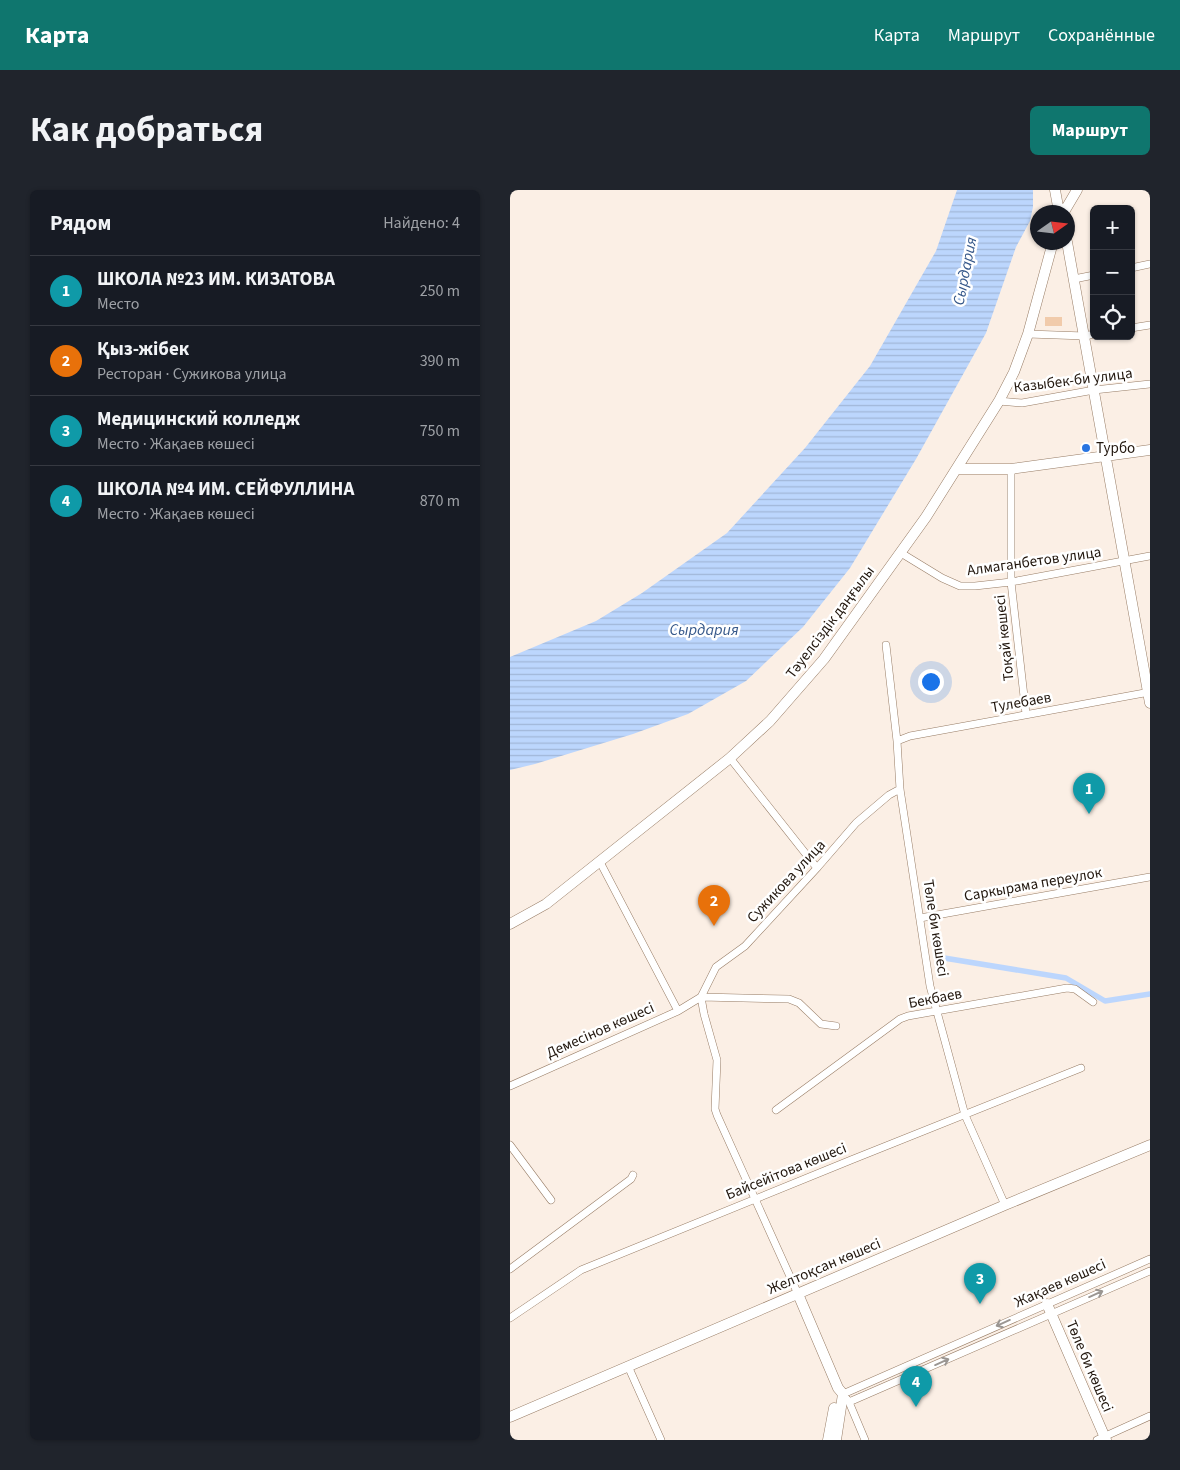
<!DOCTYPE html>
<html lang="ru">
<meta charset="utf-8">
<style>
:root{--surface:#171b24;--page:#20242c;--text:#f1f3f6;--muted:#9ea1a6;--line:#363941;--accent:#0f766e}
body{margin:0;font-family:"Source Sans 3",sans-serif;background:var(--page);color:var(--text)}
.controls{position:absolute;right:15px;top:15px;display:grid;overflow:hidden;border-radius:8px;box-shadow:0 1px 4px #0004}
.controls button{width:45px;height:45px;display:grid;place-items:center;padding:0;border:0;border-bottom:1px solid var(--line);background:var(--surface);color:var(--text);font:25px sans-serif}
.compass{position:absolute;left:520px;top:15px;width:45px;height:45px;border-radius:50%;background:var(--surface);box-shadow:0 1px 4px #0004;rotate:76deg}
.you{position:absolute;left:420px;top:491px;width:18px;height:18px;margin:-12px;border:4px solid #fff;border-radius:50%;background:#1a73e8;box-shadow:0 0 0 8px #1a73e833}
.badge{display:grid;place-items:center;width:32px;height:32px;border-radius:50%;background:var(--accent);color:#fff;font-size:16px;font-weight:700}
.pin{position:absolute;translate:-50% -41px;filter:drop-shadow(0 1px 2px #0008)}
.pin::after{content:'';position:absolute;top:26px;width:18px;height:15px;background:inherit;clip-path:polygon(0 0,100% 0,50% 100%)}
.list{margin:0;padding:0;list-style:none}
h2{display:flex;justify-content:space-between;align-items:center;height:65px;margin:0;padding:0 20px;font-size:21px}
h2 small{font-size:16px;font-weight:400;color:var(--muted)}
.list li{display:grid;grid-template-columns:32px 1fr auto;gap:15px;align-items:center;box-sizing:border-box;height:70px;padding:0 20px;border-top:1px solid var(--line)}
.list b{display:block;font-size:19px;white-space:nowrap}
.list p{margin:0;font-size:16px;white-space:nowrap;color:var(--muted)}
.list em{font-size:16px;font-style:normal;color:var(--muted)}
.icon{flex:none;width:28px;height:28px;fill:none;stroke:currentColor;stroke-width:2;stroke-linecap:round;stroke-linejoin:round}
.map{position:relative;flex:none;width:640px;height:1250px;overflow:hidden;border-radius:8px}
header{display:flex;align-items:center;gap:30px;box-sizing:border-box;height:70px;padding:0 25px;background:var(--accent);color:#fff}
header strong{font-size:24px}
nav{display:flex;gap:28px;margin-inline-start:auto;font-size:18px}
.intro{display:flex;align-items:center;justify-content:space-between;box-sizing:border-box;height:120px;padding:0 30px}
h1{margin:0;font-size:35px}
.button{padding:12px 22px;border-radius:8px;background:var(--accent);color:#fff;font-size:18px;font-weight:700}
main{display:flex;gap:30px;padding:0 30px}
aside{flex:1;background:var(--surface);border-radius:8px;box-shadow:0 1px 4px #0004}
.map>svg:first-child{display:block}
.park{fill:#f1cbab}
.water{fill:url(#water-rules)}
.lines{fill:none;stroke-linecap:round;stroke-linejoin:round}
.canal{stroke:#bcd6fd;stroke-width:5.5}
.street-casing{stroke:#977c65;stroke-width:8}
.secondary-casing{stroke:#977c65;stroke-width:11}
.street{stroke:#fff;stroke-width:7}
.secondary{stroke:#fff;stroke-width:10}
.oneway{stroke:#9b9692}
.poi-dot{fill:#2975e1;stroke:#fff;stroke-width:2}
.labels{text-anchor:middle;stroke-width:5;stroke-linejoin:round;paint-order:stroke}
.street-label{font-size:15px;fill:#21160d;stroke:#fff}
.poi-label{font-size:15px;fill:#21160d;stroke:#fff;text-anchor:start}
.water-label{font-size:16px;font-style:italic;fill:#36588a;stroke:#fff}
</style>
<header>
<strong>Карта</strong>
<nav><a>Карта</a><a>Маршрут</a><a>Сохранённые</a></nav>
</header>
<div class="intro"><h1>Как добраться</h1><a class="button">Маршрут</a></div>
<main>
<aside>
<h2>Рядом<small>Найдено: 4</small></h2>
<ul class="list">
<li><span class="badge" style="background:#0f9aa8">1</span><div><b>ШКОЛА №23 ИМ. КИЗАТОВА</b><p>Место</p></div><em>250 m</em></li>
<li><span class="badge" style="background:#e8710a">2</span><div><b>Қыз-жібек</b><p>Ресторан · Сужикова улица</p></div><em>390 m</em></li>
<li><span class="badge" style="background:#0f9aa8">3</span><div><b>Медицинский колледж</b><p>Место · Жақаев көшесі</p></div><em>750 m</em></li>
<li><span class="badge" style="background:#0f9aa8">4</span><div><b>ШКОЛА №4 ИМ. СЕЙФУЛЛИНА</b><p>Место · Жақаев көшесі</p></div><em>870 m</em></li>
</ul>
</aside>
<div class="map">
<svg width="640" height="1250" viewBox="0 0 640 1250">
<defs>
<pattern id="water-rules" width="6" height="5" patternUnits="userSpaceOnUse" patternTransform="scale(1.25)"><rect width="6" height="5" fill="#bcd6fd"/><path d="M0 2.5h6" fill="none" stroke="#a1b7d8"/></pattern>
</defs>
<rect width="100%" height="100%" fill="#fbefe5"/>
<path class="park" d="M535,127H552V136H535Z"/>
<path class="water" d="M447,0H523V17L520,31L506,57L476,143L406,269L340,378L293,437L236,491L178,524L123,544L25,574L0,580V467L86,431L132,403L217,343L295,258L360,176L426,61Z"/>
<g class="lines">
<path class="canal" d="M428,767L556,788L595,811L640,804"/>
<defs>
<path id="street" d="M621,78L640,74
M564,89L584,85
M621,138L640,135
M518,144L575,146L584,144
M489,211L512,213L584,200L640,194
M501,279V392L516,524
M391,363L432,388L450,396H465L501,392L640,366
M376,455L387,551L390,599L420,796L455,925L495,1015
M387,551L400,546L640,502
M220,568L307,678
M90,672L168,821
M410,728L640,687
M191,807L194,824L207,870L205,919L207,925L288,1104
M191,807L206,777L235,756L307,678L346,633L379,605L390,599
M191,807L279,809L289,813L311,834L326,836
M0,896L168,821L191,807
M266,920L390,829L398,826L557,798L565,799L583,812
M0,955L41,1010
M0,1079L121,989L123,985
M0,1128L71,1080L341,970L571,878
M118,1176L151,1250
M339,1212L640,1081
M355,1250L339,1212L333,1204L640,1069
M587,1250L640,1226"/>
<path id="secondary" d="M545,0L549,22
M554,22L567,0
M557,52L640,513
M447,279H501L640,260
M0,734L36,714L220,568L260,531L314,469L416,327L489,211L504,182L518,144L543,52
M288,1104L328,1198L333,1204L326,1250
M537,1114L596,1250
M0,1227L495,1015L640,955
M318,1250L324,1218"/>
</defs>
<use href="#street" class="street-casing"/>
<use href="#secondary" class="secondary-casing"/>
<use href="#street" class="street"/>
<use href="#secondary" class="secondary"/>
</g>
<defs><path id="oneway-shaft" d="M-6 0H5M1.5-3L5.5 0L1.5 3" fill="none" stroke-width="1.6" stroke-linecap="round" stroke-linejoin="round" transform="scale(1.25)"/></defs>
<g class="oneway">
<use href="#oneway-shaft" transform="translate(586 1104) rotate(-24)"/>
<use href="#oneway-shaft" transform="translate(493 1133) rotate(156)"/>
<use href="#oneway-shaft" transform="translate(432 1172) rotate(-24)"/>
</g>
<circle class="poi-dot" cx="576" cy="258" r="5"/>
<g class="labels">
<g class="street-label">
<text transform="translate(563 190) rotate(-7)" y="5">Казыбек-би улица</text>
<text transform="translate(524 371) rotate(-8)" y="5">Алмаганбетов улица</text>
<text transform="translate(320 432) rotate(-53)" y="5">Тәуелсіздік даңғылы</text>
<text transform="translate(494 448) rotate(-96)" y="5">Тоқай көшесі</text>
<text transform="translate(511 512) rotate(-10)" y="5">Тулебаев</text>
<text transform="translate(276 691) rotate(-47)" y="5">Сужикова улица</text>
<text transform="translate(523 694) rotate(-10)" y="5">Саркырама переулок</text>
<text transform="translate(426 738) rotate(81)" y="5">Төле би көшесі</text>
<text transform="translate(425 808) rotate(-11)" y="5">Бекбаев</text>
<text transform="translate(90 840) rotate(-24)" y="5">Демесінов көшесі</text>
<text transform="translate(276 981) rotate(-22)" y="5">Байсейітова көшесі</text>
<text transform="translate(314 1076) rotate(-23)" y="5">Желтоқсан көшесі</text>
<text transform="translate(550 1093) rotate(-24)" y="5">Жақаев көшесі</text>
<text transform="translate(580 1176) rotate(67)" y="5">Төле би көшесі</text>
</g>
<g class="poi-label">
<text x="586" y="263">Турбо</text>
</g>
<g class="water-label">
<text transform="translate(454 81) rotate(-79)" y="6">Сырдария</text>
<text x="194" y="445">Сырдария</text>
</g>
</g>
</svg>
<div class="controls">
<button>+</button>
<button>−</button>
<button><svg class="icon" aria-label="locate" viewBox="0 0 24 24"><circle cx="12" cy="12" r="6"/><path d="M12 2v4M12 18v4M2 12h4M18 12h4"/></svg></button>
</div>
<svg class="compass" viewBox="-18 -18 36 36"><path d="M0-13l5 13h-10z" fill="#e53935"/><path d="M0 13l5-13h-10z" fill="#9ea1a6"/></svg>
<div class="you"></div>
<div class="pin badge" style="left:579px;top:624px;background:#0f9aa8">1</div>
<div class="pin badge" style="left:204px;top:736px;background:#e8710a">2</div>
<div class="pin badge" style="left:470px;top:1114px;background:#0f9aa8">3</div>
<div class="pin badge" style="left:406px;top:1217px;background:#0f9aa8">4</div>
</div>
</main>
